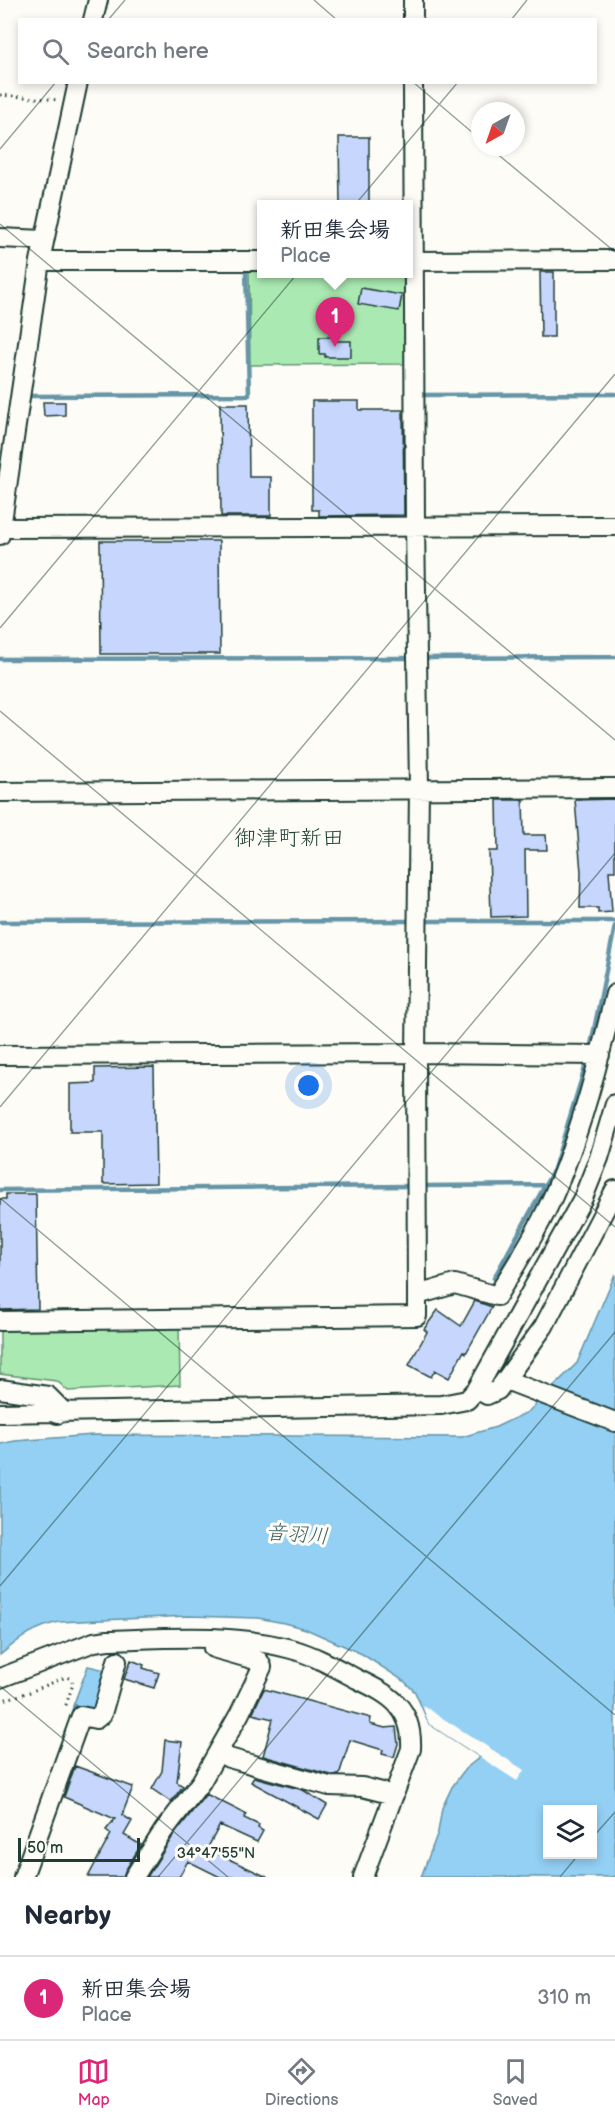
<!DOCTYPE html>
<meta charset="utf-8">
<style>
:root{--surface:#fff;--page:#f6f6f7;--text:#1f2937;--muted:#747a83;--line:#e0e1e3;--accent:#db2777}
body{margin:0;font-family:"Balsamiq Sans","Klee One",sans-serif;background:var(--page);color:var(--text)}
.controls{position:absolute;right:18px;bottom:18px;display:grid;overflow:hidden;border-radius:0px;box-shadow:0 3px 9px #0003}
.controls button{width:54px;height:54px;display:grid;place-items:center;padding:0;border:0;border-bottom:2px solid var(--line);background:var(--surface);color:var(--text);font:30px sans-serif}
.compass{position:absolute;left:471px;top:102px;width:54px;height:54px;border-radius:50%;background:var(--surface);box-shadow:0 3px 9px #0003;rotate:220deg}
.scale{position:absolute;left:18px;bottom:15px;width:122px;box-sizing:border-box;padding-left:6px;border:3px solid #1f3d34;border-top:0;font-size:16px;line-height:21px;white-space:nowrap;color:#1f3d34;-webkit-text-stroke:4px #fdfcf7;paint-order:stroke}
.you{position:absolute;left:309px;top:1086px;width:21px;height:21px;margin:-15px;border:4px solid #fff;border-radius:50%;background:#1a73e8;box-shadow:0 0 0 9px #1a73e833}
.badge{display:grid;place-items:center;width:39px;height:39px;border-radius:50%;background:var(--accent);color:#fff;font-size:20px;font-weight:700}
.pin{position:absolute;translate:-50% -50px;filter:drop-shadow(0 2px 3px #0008)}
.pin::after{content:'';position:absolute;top:32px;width:21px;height:18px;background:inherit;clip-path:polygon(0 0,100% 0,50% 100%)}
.popup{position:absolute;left:257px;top:200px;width:156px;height:78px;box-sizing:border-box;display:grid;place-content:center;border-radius:0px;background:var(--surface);filter:drop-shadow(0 2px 4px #0005);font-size:20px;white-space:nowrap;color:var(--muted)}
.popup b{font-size:22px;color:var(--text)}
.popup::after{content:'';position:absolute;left:50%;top:100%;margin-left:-12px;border:12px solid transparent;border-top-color:var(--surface)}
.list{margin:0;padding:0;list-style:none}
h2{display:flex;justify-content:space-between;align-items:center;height:78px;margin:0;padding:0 24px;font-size:26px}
h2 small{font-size:20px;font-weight:400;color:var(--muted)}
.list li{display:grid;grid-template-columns:39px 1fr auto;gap:18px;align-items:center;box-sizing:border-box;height:84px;padding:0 24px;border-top:2px solid var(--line)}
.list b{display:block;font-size:22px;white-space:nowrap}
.list p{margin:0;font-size:20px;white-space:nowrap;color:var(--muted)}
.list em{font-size:20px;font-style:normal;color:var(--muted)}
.icon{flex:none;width:33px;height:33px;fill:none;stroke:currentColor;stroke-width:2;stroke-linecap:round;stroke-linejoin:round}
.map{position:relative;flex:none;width:615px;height:1877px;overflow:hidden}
.search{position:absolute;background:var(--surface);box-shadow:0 3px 9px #0003;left:18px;right:18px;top:18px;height:66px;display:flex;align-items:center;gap:15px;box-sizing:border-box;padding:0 21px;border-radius:0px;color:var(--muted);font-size:22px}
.sheet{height:162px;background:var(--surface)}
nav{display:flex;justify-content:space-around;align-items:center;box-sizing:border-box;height:84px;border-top:2px solid var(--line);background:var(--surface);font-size:16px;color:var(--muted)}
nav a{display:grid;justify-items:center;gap:3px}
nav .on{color:var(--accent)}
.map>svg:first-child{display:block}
.green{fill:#aaeab2;stroke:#649473;stroke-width:1.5}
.water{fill:#93d0f4;stroke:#6595a7;stroke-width:1.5;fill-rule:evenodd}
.pier{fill:#fdfcf7}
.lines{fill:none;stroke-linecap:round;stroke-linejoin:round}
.stream{stroke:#6595a7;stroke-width:4.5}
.building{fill:#c6d6fc;stroke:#1f3d34;stroke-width:1.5}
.street-casing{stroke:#1f3d34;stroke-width:22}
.path{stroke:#1f3d34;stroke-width:3;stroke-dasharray:1.5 4.5;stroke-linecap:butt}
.street{stroke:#fdfcf7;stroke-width:18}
.ticks{fill:none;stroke:#1f3d34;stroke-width:1.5;stroke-opacity:0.45}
.labels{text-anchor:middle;stroke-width:6;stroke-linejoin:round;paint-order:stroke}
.water-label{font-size:21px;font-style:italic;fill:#3c6264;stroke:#fdfcf7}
.quarter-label{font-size:22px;fill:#1f3d34;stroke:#fdfcf7}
.ticks-label{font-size:15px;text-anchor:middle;fill:#1f3d34;stroke:#fdfcf7;stroke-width:6;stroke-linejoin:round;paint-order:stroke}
</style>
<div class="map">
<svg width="615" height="1877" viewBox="0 0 615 1877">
<rect width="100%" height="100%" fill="#fdfcf7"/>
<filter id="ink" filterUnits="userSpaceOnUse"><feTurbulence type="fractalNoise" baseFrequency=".0167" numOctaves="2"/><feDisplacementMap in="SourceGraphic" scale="12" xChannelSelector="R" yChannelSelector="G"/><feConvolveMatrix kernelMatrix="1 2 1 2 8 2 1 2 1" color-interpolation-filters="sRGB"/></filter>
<g filter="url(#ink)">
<path class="green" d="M249,265H261L262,274H404L405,364L250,365Z
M179,1324L180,1385L68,1391L57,1381L0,1374V1327Z"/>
<path class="water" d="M615,1274V1877H421L438,1832L442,1808L452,1787L465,1769L480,1757L429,1724L415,1692L404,1681L362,1654L306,1629L284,1623L258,1618L188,1616L59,1622C32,1628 21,1638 0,1655V1444L15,1441L93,1435L462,1437L496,1427L528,1412L577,1363ZM548,1810H592V1854H548Z
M88,1666L110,1671L97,1710L73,1706Z"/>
<path class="pier" d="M422,1705L524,1770L517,1781L429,1724Z"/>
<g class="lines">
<path class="stream" d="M421,395L615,394
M27,396L249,395L246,269
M423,658L615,657
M0,659L414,658
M423,921H615
M0,922L414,921
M590,1050L615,926
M420,1186L546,1185
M0,1190L411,1186
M494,1278L554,1169L588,1058
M71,1718L75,1706"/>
</g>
<path class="building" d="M339,137H369V204H340Z
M540,272H554V337H541Z
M361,288L402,295L399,311L358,304Z
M319,337H335V341H351V357H325V354H319Z
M312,401H359V410H403L404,515L319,516V510H312Z
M43,402H65V415L44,416Z
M220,404H248L249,477H271V516H221Z
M100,541H219L220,654H101Z
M615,799V871H609L612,912L598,913V908H580L581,872L575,800Z
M497,800H523L524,835H546L547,850H525L526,916L491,917L489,851H498Z
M154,1067L156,1183L103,1184V1132H70V1084L95,1083V1068Z
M6,1194H36L38,1309L0,1310V1199H6Z
M475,1301L492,1307L466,1353L464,1351L449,1378L435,1370L431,1377L409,1365L427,1332L424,1329L438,1310L461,1326Z
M131,1660L144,1665L143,1668L159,1673L154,1688L124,1679Z
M264,1689L371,1718L370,1724L385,1728L396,1727L398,1744L394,1757L382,1754L383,1750L350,1740L339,1775H331L263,1756L273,1719L252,1714Z
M165,1740L182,1742L177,1782L183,1786L171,1802L152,1789L162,1771Z
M75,1766L133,1787L122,1815L132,1821L124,1835L141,1845L125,1871L123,1877H88L111,1834L106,1830L115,1819L64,1797Z
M254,1777L303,1790L327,1805L319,1819L251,1782Z
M206,1794L246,1814L244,1818L259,1825L258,1828L263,1831L257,1842L220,1825L207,1849L267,1877H220L188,1861L179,1877H147L173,1836Z"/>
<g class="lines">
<defs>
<path id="street" d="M413,0V20
M93,20L98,0
M413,82L415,525L419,788L416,1053L417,1295
M0,238L44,240
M40,261H262
M409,261L615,260
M1,528L615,526
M0,535L40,261L78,82
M0,792L615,788
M0,1055L416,1053L600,1055
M0,1321L417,1316V1295L455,1284L497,1296C518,1261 541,1226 557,1187C583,1125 599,1059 615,994
M506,1380L615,1422
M0,1389L48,1396L64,1412L57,1414
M477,1389L487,1395L498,1390L544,1326L615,1190
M0,1413L441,1405L467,1400L477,1389L487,1371L583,1198L599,1158L615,1104
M0,1678L94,1642L108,1640C169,1638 232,1633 291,1649C314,1655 336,1668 357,1679C390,1695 413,1707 411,1749L363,1877
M218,1752L229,1758L329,1786L362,1787L394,1795
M23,1877L81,1716L96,1719L102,1714L117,1661
M134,1877L164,1830L201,1782L240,1713L262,1667L259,1661L213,1648"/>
</defs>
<use href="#street" class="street-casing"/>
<path class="path" d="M0,95L59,100
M0,1701L30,1692L66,1677L71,1679L73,1684L65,1708"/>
<use href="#street" class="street"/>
</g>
</g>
<path class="ticks" d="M314,0L337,20M108,20L125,0M511,20L527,0M413,82L480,139M489,147L615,252M0,149L56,82M0,224L615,740M0,628L458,82M0,711L615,1227M0,1107L615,374M0,1198L615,1715M0,1586L615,853M0,1686L228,1877M592,1838L615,1812M158,1877L615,1332M560,1877L579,1854"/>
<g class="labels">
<g class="water-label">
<text transform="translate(297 1534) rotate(4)" y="7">音羽川</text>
</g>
<g class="quarter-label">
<text x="289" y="845">御津町新田</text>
</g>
</g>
<g class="ticks-label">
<text x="216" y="1858">34°47'55"N</text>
</g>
</svg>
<div class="controls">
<button><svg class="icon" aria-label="layers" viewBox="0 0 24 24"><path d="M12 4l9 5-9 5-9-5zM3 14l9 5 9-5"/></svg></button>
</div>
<svg class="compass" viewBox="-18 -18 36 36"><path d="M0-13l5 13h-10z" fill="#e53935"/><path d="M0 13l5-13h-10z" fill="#747a83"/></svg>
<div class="scale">50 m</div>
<div class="you"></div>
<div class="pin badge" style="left:335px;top:347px">1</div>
<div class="popup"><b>新田集会場</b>Place</div>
<div class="search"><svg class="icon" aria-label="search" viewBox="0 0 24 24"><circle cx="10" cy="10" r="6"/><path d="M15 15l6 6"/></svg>Search here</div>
</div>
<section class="sheet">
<h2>Nearby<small></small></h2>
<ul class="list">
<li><span class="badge">1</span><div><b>新田集会場</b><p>Place</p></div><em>310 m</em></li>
</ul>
</section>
<nav>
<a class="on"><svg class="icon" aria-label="map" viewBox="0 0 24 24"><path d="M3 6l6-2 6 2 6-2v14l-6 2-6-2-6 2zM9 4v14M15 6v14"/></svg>Map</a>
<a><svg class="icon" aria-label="directions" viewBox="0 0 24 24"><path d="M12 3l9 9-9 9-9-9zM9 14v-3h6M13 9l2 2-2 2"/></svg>Directions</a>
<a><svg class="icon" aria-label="saved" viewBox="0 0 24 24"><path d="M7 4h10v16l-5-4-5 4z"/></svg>Saved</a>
</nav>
